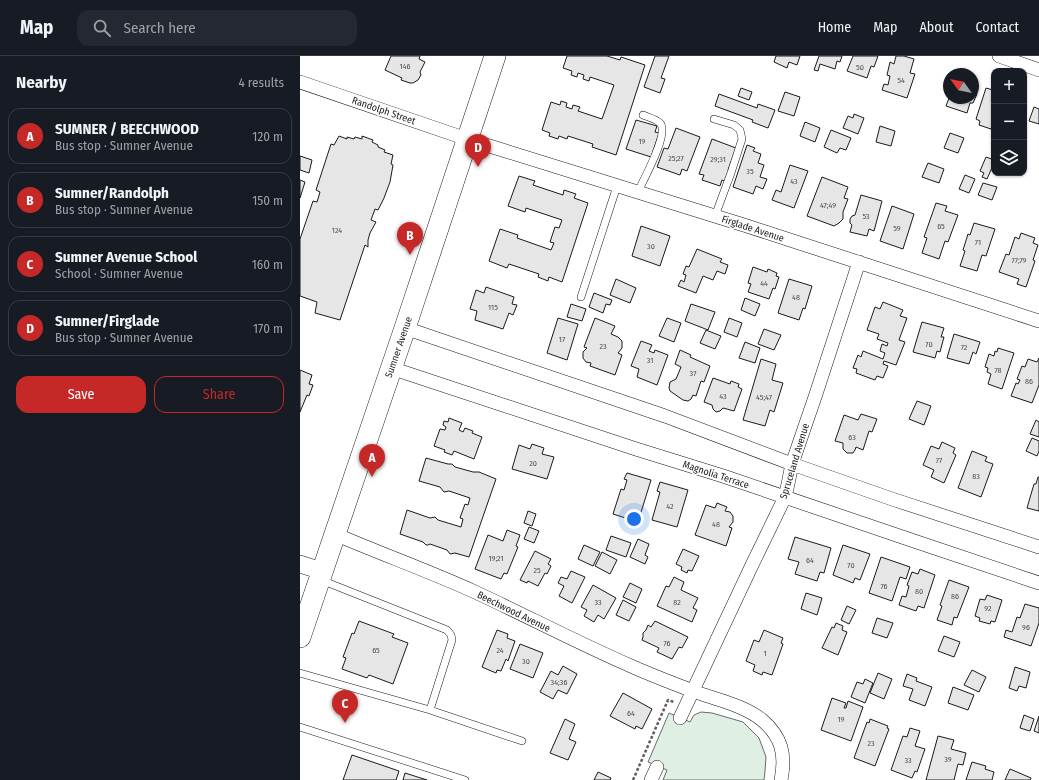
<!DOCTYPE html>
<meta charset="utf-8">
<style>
:root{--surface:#171b24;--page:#242831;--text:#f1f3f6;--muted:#9ea1a6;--line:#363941;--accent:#c62828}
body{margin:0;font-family:"Fira Sans Condensed",sans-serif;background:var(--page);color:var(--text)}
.controls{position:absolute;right:12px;top:12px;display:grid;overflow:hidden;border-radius:8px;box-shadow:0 1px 3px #0004}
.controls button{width:36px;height:36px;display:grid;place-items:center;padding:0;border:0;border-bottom:1px solid var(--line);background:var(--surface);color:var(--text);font:20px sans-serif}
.compass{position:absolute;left:643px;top:12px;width:36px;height:36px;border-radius:50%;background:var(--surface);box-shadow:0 1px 3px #0004;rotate:303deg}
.you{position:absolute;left:334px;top:463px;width:14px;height:14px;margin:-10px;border:3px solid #fff;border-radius:50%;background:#1a73e8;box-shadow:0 0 0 6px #1a73e833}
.badge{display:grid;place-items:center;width:26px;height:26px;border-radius:50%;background:var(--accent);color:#fff;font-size:13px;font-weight:700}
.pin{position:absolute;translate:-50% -33px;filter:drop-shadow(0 1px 2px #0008)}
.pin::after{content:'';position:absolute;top:21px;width:14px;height:12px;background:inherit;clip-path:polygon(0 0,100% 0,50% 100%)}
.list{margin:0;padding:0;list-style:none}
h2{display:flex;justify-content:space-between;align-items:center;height:52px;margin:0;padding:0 16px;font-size:17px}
h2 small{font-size:13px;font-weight:400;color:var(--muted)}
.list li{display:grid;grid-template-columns:26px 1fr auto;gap:12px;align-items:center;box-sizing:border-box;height:56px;margin:0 8px 8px;padding:0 8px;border:1px solid var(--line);border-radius:12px}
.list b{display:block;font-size:15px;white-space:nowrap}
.list p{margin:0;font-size:13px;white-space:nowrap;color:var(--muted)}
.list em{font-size:13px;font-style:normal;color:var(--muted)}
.actions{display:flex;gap:8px;padding:12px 16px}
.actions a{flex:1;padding:9px 0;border:1px solid var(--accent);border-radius:12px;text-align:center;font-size:14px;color:var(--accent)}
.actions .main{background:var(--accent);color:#fff}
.icon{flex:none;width:22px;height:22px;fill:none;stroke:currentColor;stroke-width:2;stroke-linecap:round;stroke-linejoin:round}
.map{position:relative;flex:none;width:739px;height:724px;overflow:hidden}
header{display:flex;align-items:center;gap:24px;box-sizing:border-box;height:56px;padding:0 20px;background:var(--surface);border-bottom:1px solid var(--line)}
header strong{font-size:19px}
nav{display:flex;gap:22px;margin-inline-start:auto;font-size:14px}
.search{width:280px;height:36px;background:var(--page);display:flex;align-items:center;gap:10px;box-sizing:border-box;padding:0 14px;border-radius:12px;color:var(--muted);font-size:15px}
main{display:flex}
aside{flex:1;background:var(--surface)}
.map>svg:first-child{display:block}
.green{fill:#e0efe3;stroke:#6a6a6a}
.building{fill:#e6e6e6;stroke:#1a1a1a}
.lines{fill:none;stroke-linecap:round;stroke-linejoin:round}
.service-casing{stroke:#1a1a1a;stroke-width:8}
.minor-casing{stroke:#1a1a1a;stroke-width:14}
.tertiary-casing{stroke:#1a1a1a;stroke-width:18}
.primary-casing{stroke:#1a1a1a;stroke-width:22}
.path{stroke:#5f5f5f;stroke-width:2.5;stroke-dasharray:3 2;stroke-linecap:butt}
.service{stroke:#fff;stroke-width:7}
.minor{stroke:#fff;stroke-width:13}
.tertiary{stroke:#fff;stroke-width:17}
.primary{stroke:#fff;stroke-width:21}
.labels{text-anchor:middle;stroke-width:3;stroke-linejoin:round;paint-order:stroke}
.number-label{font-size:8px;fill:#4d4d4d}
.street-label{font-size:10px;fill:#1a1a1a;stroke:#fff}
</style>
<header>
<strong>Map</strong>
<div class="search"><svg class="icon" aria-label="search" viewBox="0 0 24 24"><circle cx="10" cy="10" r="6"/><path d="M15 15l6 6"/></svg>Search here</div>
<nav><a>Home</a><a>Map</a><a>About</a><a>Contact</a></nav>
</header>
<main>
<aside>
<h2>Nearby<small>4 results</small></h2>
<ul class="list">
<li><span class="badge">A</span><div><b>SUMNER / BEECHWOOD</b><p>Bus stop · Sumner Avenue</p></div><em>120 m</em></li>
<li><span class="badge">B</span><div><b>Sumner/Randolph</b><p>Bus stop · Sumner Avenue</p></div><em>150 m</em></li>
<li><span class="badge">C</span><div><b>Sumner Avenue School</b><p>School · Sumner Avenue</p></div><em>160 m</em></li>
<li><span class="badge">D</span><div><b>Sumner/Firglade</b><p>Bus stop · Sumner Avenue</p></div><em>170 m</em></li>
</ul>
<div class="actions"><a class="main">Save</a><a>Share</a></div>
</aside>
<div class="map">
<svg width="739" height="724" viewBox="0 0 739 724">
<rect width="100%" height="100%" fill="#fff"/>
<path class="green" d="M401,656L412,657L443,666L459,682L466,701L465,715L464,724H363L367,714L348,706L369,657L390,666L394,659Z"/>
<path class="building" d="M91,0H120L119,3L125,6L120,16L121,19L118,24L113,27H110L101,24L102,22L85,14Z
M267,0H307L320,4L321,1L345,9L316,99L292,91L293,88L268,80L267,83L259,80L258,83L249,80L250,77L242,74L251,46L260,49L261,45L267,47L266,51L272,53L273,49L280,51L278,55L302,63L314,29L290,21L289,25L283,23L284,19L278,17L277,21L271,19L272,15L263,12Z
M355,0H369L361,22L365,23L360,37L344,31Z
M476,0H500L497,9L489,6L487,12L474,6Z
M519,0H542L540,6L537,5L535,13L520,8L518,15L514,14Z
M553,0H578L574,11L571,10L567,22L547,15Z
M596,0H604L614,3L610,17L615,18L607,42L582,34L584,28L588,29L590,20L587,19L590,6L594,8Z
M673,22L674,23L673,26L677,27L674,37L677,38L673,47H670L667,57L646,50L649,42H673Z
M441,32L452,36L449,44L438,40Z
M686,32L693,34L694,32V69H693L691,73L679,69L680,65L676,63Z
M485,36L500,41L494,60L478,55Z
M419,38L457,52L458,48L475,54L468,72L452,66L453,64L415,50Z
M734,51L739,53V68L729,65Z
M554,58L564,62L558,78L543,72L548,60L553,62Z
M336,64L357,70L355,76L359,77L351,101L326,93Z
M505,66L520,72L515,86L500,80Z
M580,70L595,75L591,90L576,86Z
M376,72L400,81L387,115L382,113L380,119L357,111L364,92L368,93Z
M531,74L551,82L546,94L540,92L537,97L524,91Z
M650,77L664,82L658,97L644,92Z
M39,80L47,83V81L54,83L55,81L62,83V80L73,84L72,86L78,89V91L85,94L84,96L93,99L91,108L93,109L90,126L84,142L78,154L75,153L71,164L76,166L70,177L68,184V191L65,189L40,264L15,257L17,246L0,240V183L13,145L17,146L20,136L16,134L31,88L34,89Z
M412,83L436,92L428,114L431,115L427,126L422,124L420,130L402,124L404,119L399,118Z
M447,89L455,92L453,95L461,98L458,107L464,109L460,121L467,123L463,133L456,130L453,138L433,131Z
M0,100L12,104L9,117L0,114Z
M686,101L694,104V107L687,123L682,121L684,117L680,115Z
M628,107L644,113L639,127L622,121Z
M490,109L508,115L494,152L472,144L476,134L481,136Z
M665,119L675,123L669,137L659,133Z
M219,120L235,125L233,129L263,139L264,134L276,138L274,142L288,147L262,226L249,221L248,225L238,221L239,218L209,208L207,212L189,205L200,173L218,179L217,182L251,194L254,187L250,186L255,171L259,172L262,164L226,152L225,156L208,150Z
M522,121L548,131L544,142L548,143L543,156V163L539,167L534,170L507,160Z
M0,124L5,126L0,142Z
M683,127L697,131L692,144L678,139Z
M561,139L582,145L574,175L569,173L567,180L550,176L552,169L550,167V163L552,160L555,159Z
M636,147L647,150L645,155L658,159L648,186L645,185L639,203L622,197L627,182L624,181Z
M592,150L614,158L603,193L580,185Z
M674,167L695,173L686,200L682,199L677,215L660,210L665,195L663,194L668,178L670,179Z
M341,170L370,180L360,210L332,200Z
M721,177L735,182L733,187L738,189L733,204L735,205L726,231L717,228L719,223L699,216L706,198L709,199L715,181L719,183Z
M397,193L422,203L420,206L428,209L425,218L417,215L413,224L403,220L396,237L378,230L381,224L384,226L386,219L383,218L386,210L389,211Z
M453,211L467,216L468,213L477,217L476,220L479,221L475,233L473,232L469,243L448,236L451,228L448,227Z
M316,223L336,232L330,247L310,239Z
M489,223L512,230L505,253L503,252L499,264L478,257Z
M186,231L214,241L212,248L217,249L213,259L209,257L203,273L175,264L177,255L170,253L176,234L184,237Z
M294,237L312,244L310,249L306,248L303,257L289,251Z
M445,242L460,248L455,260L441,254Z
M583,246L603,254L600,260L607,262L599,284L605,286L596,309L584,305L583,308L588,310L583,322L577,320L575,324L556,317L557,313L553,312L558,299L561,301L563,295L583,303L585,297L580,295L582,288L587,290L588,287L577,283L579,278L567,274L575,251L580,253Z
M271,248L286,253L282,265L267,261Z
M391,248L415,256L408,274L385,265Z
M258,262L278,268L267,304L247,297Z
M295,262L315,270L311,278L318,281L322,285V292L318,297L322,299L315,319L290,310L291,307L286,306L283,302V296L287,292L284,291Z
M367,262L381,267L374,286L359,280Z
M429,262L442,267L437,281L424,276Z
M622,266L644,272L641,281H644L640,296L637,295L635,302L613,296Z
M464,273L481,279L474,294L458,288Z
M406,274L421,280L415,293L400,287Z
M654,278L680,286L676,298L673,296L669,308L647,302Z
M341,285L352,289L349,295L354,297L355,294L368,299L357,329L337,321L339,313L331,310Z
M445,286L460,292L455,307L439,302Z
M698,292L714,297L702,333L688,328L691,318L687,316L688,312L685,311L689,298L694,300L695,295L697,296Z
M380,294L391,299L390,301L410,310L404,326L401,325L396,340L393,339L391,343L388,345L383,344L370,335L369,332L370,326L376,323L381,311L375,308Z
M739,302V329L732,347L711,340L716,327L718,328L720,324L717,323L722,310L725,311L728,303L737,306Z
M461,303L476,308L472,324L483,327L474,356L470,354L465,370L443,364Z
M0,314L12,319L9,328L13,329L9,340L7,339L0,356Z
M413,322L430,328L431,325L439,328L438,331L442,333L434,355L423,352L420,355L416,356L413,353L412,349L404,346Z
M617,345L631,350L624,369L609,363Z
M561,358L577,363L572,376L569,375L563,394L556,391L555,394L553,397H547L543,393V387L535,385L544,359L558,364Z
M149,362L162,367L159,374L163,376L165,372L173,375L172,377L182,381L174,403L154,395L152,399L144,396L145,394L134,390L140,373L145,374L146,371L143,369L144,365L148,366Z
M736,364L739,366V381L730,378Z
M732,382L739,385V395L737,400L726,395Z
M642,386L655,392L653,397L656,399L644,427L631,421L634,414L623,409L631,390L639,393Z
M232,388L244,392L242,398L254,401L247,423L212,413L219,389L230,393Z
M672,395L687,401L685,405L693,408L681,441L658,432Z
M126,402L148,408H152L155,411L173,416H179L196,423L169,501L155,497L150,498L147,494L130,488L128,489H126L123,486L100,478L107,454L130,462L135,461L138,464L161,471L163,463L160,462L165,448L168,449L170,442L149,435L144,436L140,431L119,425Z
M327,417L351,424L338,466L313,458L321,433L324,434L327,424L324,423Z
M738,421H739V455L727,452L734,428H736Z
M360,426L388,434L377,471L352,464L360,436L357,435Z
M417,447L427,451L425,455L430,456L433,460V466L429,471L432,472L426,490L395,479L406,449L415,452Z
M228,455L236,458L232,470L224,467Z
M229,471L239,475L234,487L224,483Z
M207,474L220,479L216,490L218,491L207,518L204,517L201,523L175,513L188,479L203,485Z
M311,480L331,487L326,501L306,494Z
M495,481L531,492L524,517L520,516L517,525L495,518L499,506L488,503Z
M338,483L349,488L345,499L348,501L345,508L330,501Z
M284,489L300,496L293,510L278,503Z
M543,489L570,498L560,524L555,522L553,527L533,519Z
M383,493L399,500L392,515L388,514L387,517L381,514L382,511L376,508Z
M235,495L251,503L248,508L251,510L247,518L245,517L238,530L228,525L227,527L220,524Z
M302,496L317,504L310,518L295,510Z
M581,501L610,511L606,523L600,521L592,545L569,537Z
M620,513L635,519L624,552L618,550L616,555L599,549L602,540L606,541L609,530L607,529L612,516L618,518Z
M271,515L285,521L272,547L259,540L264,530L258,527L261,521L267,523Z
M374,521L384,526L381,534L398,542L393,552L397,554L392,566L357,550L366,530L369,531Z
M649,524L669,531L657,562L654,561L652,569L637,564L642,550L640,549Z
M330,527L342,533L336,547L323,541Z
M293,529L316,542L304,563L298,559L294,566L284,560L287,554L281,551Z
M506,537L522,542L517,559L501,553Z
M687,539L702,544L695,566L691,565L690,568L679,565L680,562L675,560L680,543L685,544Z
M323,544L336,551L329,565L316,559Z
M725,548L739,552V567L731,590L704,581L706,574L712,576L717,561L720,562Z
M547,550L556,554L549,568L541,564Z
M577,562L593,567L587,582L572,577Z
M59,565L94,578L92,581L108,587L93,628L69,619L67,622L42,613L46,602L43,601L52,577L54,578Z
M355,565L388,581L382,592L379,591L372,603L357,596L359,592L342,584L343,581V577L346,574L348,569L351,571Z
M536,567L543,570L542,574L547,576L538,599L522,592L532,571L534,572Z
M197,574L208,578L207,582L215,585L208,605L206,603L201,615L197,614L196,617L182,611Z
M464,574L483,582L481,587L483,588L472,619L463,616L462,619L453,615L455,609L446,605L454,584L459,586Z
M644,580L660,586L654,601L638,595Z
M220,588L243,597L233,622L210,613Z
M263,610L277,618L267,638L258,634L253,643L240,636L251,615L258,619Z
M715,611L730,616L726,632L719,630L717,635L709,632Z
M672,614L686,621L679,636L664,629Z
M578,617L592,623L584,643L570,637Z
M607,618L617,622L616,625L632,631L625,650L609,644L613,633L603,630Z
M565,623L573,627L565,647L551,641L557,626L563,628Z
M653,631L674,639L668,654L648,647Z
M323,637L352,653L342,673L336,670L335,673L310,660Z
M532,642L546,647L544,652H546L548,645L563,651L551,685L521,674Z
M724,659L734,663L730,675L720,672Z
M739,660V677L734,675Z
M265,663L275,668L269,683L276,686L268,704L250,697Z
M570,663L588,670L587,672L589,673L575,710L554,702L567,666L569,667Z
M610,672L620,675L615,690L625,693L617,716L615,715L612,722L591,714L603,680L607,681Z
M638,680L654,684L651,693L666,697L663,709L658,708L654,724H626Z
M52,699L99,715L96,724H43Z
M672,706L686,710L685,713L694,716L692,724H666Z
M710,713L731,722L730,724H705Z
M298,716L311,722L310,724H294Z
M105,717L127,724H103Z"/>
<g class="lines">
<defs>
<path id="service" d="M414,63L434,69L440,74L442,83L431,117L415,160
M338,136C343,124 370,77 360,67C356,63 348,61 343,59
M281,241L317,130
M21,524L147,574L151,579L152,584L130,654L222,685
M0,617L130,654
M0,671L165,724"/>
<path id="minor" d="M699,0L739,14
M0,26L167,83L447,170L739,265
M105,272L365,360L492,408L592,443L739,491
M91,312L336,393L423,420L617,486L739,527
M35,478C81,498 129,515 175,536C227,560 278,587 331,610C351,619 372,627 393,635C414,643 444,649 462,664C482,681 486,699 481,724
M380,662L452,509L485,441L488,428L492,408L516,338L559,206
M351,724L357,711"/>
<path id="tertiary" d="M0,508L22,515"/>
<path id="primary" d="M0,581L105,272L195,0"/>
</defs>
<use href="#service" class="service-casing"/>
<use href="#minor" class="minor-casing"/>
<use href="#tertiary" class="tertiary-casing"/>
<use href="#primary" class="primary-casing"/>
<path class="path" d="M333,724L368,644L374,646"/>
<use href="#service" class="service"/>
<use href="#minor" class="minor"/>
<use href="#tertiary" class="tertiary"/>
<use href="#primary" class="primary"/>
</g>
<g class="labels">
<g class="number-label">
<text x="105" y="13">146</text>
<text x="560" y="14">50</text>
<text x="601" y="27">54</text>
<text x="342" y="88">19</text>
<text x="376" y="105">25;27</text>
<text x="418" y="106">29;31</text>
<text x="450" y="118">35</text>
<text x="494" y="128">43</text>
<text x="528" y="152">47;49</text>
<text x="566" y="163">53</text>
<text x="641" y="173">65</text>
<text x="597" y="175">59</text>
<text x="37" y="177">124</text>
<text x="678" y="189">71</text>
<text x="351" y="193">30</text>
<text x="719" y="207">77;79</text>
<text x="464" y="230">44</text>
<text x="496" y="244">48</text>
<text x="193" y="254">115</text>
<text x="262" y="286">17</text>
<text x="629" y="291">70</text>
<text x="303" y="293">23</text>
<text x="664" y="294">72</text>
<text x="350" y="307">31</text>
<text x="698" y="317">78</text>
<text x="393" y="320">37</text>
<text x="729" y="328">86</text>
<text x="423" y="343">43</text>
<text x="464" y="344">45;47</text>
<text x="552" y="384">63</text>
<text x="639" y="407">77</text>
<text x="233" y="410">20</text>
<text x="676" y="423">83</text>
<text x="370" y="453">42</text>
<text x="416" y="471">48</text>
<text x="196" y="505">19;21</text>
<text x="510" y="507">64</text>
<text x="551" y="512">70</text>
<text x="237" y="517">25</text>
<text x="584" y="533">76</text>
<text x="619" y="538">80</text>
<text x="655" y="543">86</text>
<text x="298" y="549">33</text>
<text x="377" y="549">82</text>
<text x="688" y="555">92</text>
<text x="726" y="574">96</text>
<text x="367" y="590">76</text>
<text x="76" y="597">65</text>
<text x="200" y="597">24</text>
<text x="465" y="600">1</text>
<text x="226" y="608">30</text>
<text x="259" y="629">34;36</text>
<text x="331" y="660">64</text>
<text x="541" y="666">19</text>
<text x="571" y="690">23</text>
<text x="648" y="706">39</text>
<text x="608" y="707">33</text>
</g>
<g class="street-label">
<text transform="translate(84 54) rotate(19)" y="4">Randolph Street</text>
<text transform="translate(453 172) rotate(18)" y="4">Firglade Avenue</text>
<text transform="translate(98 291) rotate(-71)" y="4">Sumner Avenue</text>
<text transform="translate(494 405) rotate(-73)" y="4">Spruceland Avenue</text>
<text transform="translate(416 418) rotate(18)" y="4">Magnolia Terrace</text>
<text transform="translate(214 555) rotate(26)" y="4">Beechwood Avenue</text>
</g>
</g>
</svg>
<div class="controls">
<button>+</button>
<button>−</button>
<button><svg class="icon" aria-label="layers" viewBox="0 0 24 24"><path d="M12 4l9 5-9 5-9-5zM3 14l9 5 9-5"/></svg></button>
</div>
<svg class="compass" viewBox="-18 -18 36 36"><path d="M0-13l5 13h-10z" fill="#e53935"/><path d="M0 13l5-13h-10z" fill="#9ea1a6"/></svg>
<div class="you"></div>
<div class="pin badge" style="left:72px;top:421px">A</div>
<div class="pin badge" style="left:110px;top:199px">B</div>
<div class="pin badge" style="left:45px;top:667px">C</div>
<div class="pin badge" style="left:178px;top:111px">D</div>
</div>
</main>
